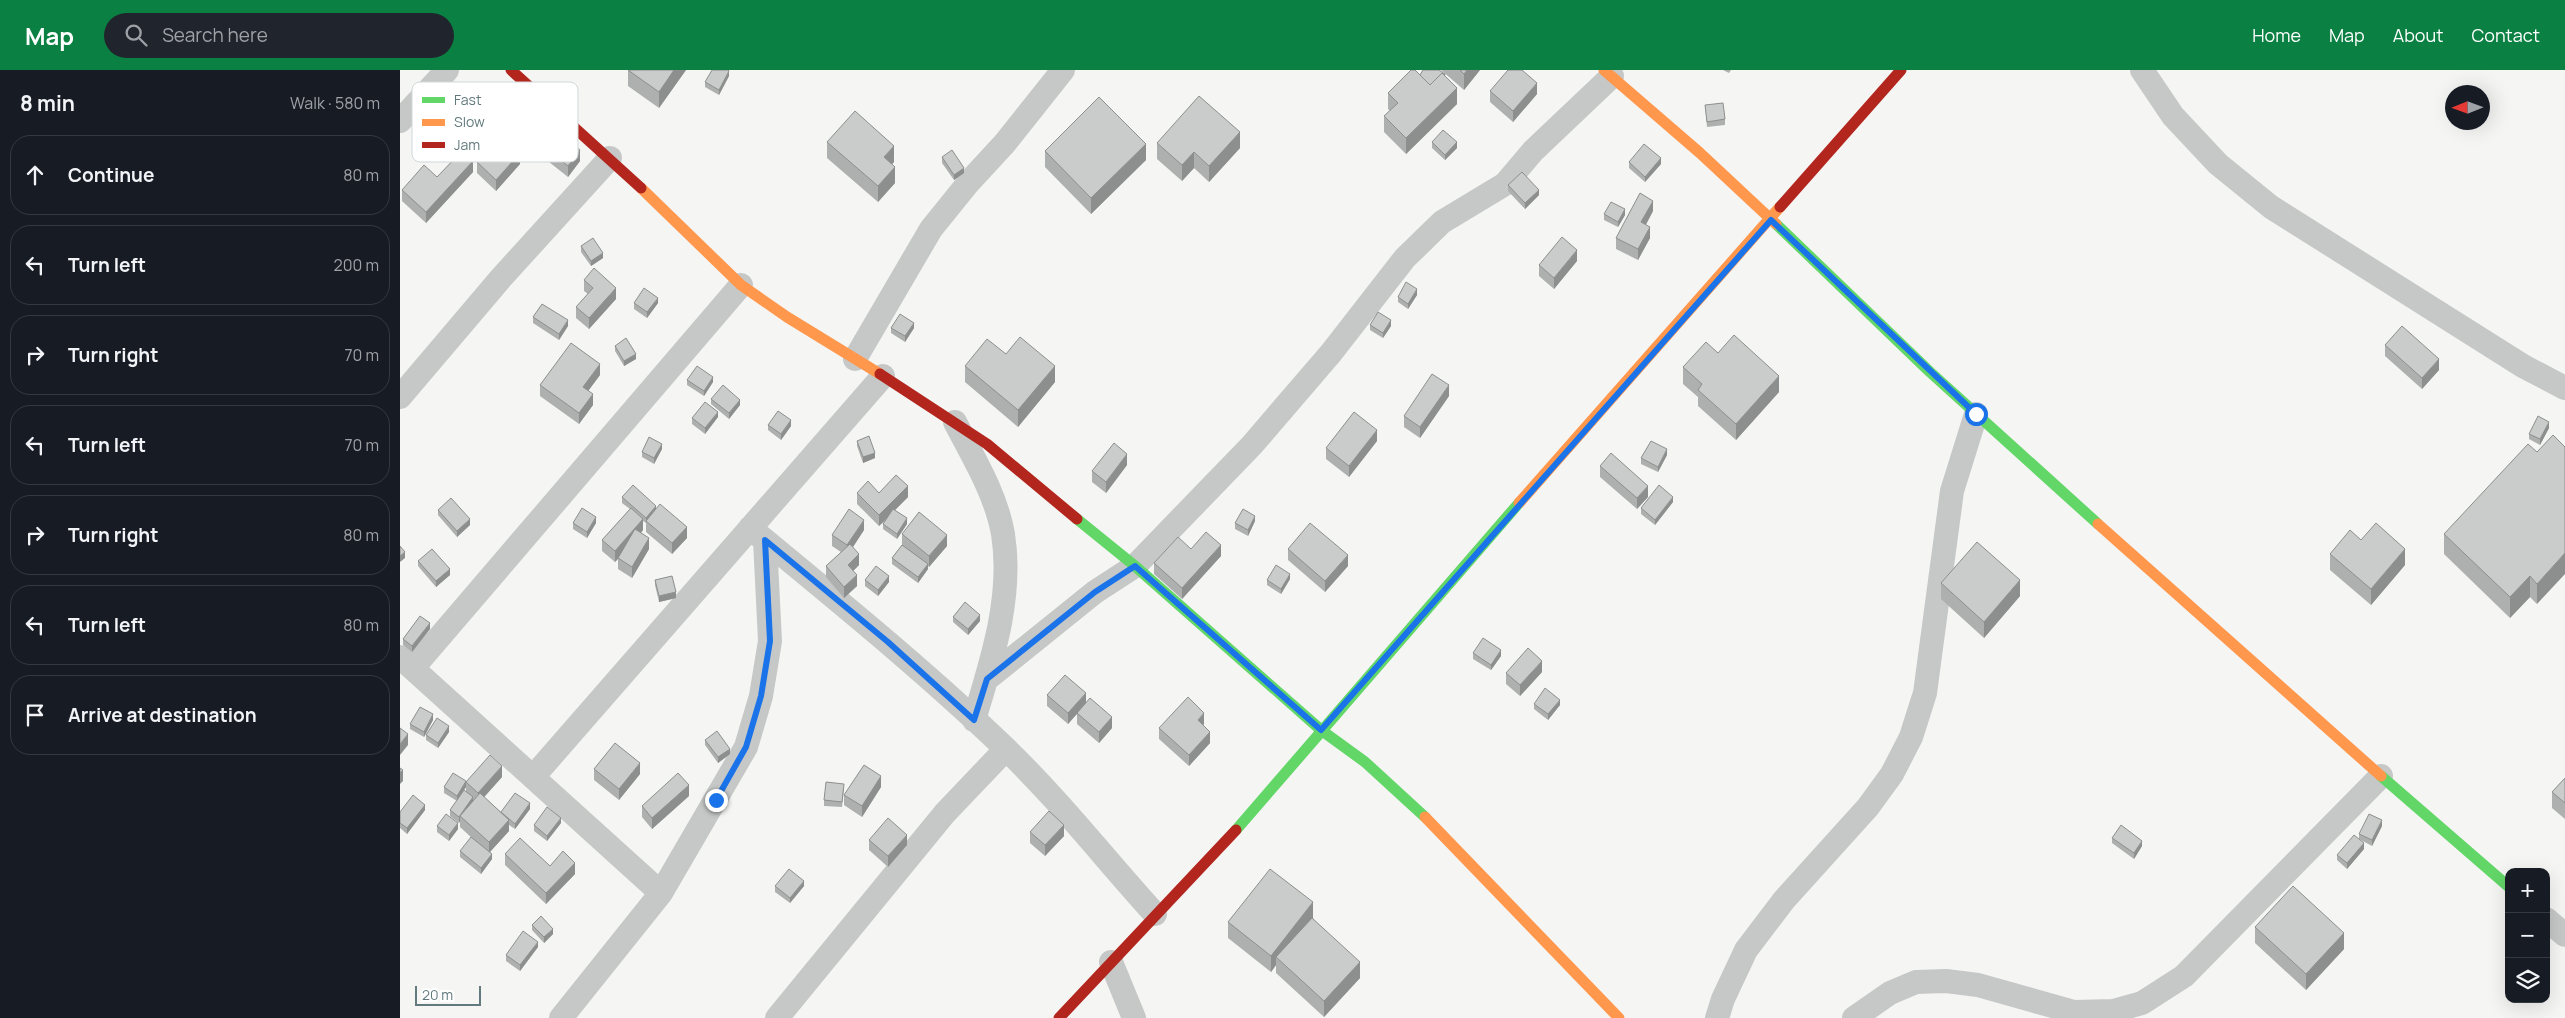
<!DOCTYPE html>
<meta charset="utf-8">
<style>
:root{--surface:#171b24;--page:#20242c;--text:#f1f3f6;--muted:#9ea1a6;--line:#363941;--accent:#0b8043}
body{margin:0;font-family:Manrope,sans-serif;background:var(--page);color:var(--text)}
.controls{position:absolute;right:15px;bottom:15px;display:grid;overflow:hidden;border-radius:10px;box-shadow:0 5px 20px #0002}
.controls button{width:45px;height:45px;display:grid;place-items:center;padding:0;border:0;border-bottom:1px solid var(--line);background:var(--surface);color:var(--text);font:25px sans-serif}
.compass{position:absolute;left:2045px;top:15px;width:45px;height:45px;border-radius:50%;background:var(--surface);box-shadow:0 5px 20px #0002;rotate:269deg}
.scale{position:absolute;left:15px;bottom:12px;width:66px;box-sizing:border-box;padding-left:5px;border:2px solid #627a7d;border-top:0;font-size:14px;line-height:18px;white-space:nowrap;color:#627a7d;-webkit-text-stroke:4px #fff;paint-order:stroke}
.stop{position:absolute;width:15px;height:15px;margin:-11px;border:4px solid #1a73e8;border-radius:50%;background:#fff}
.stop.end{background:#1a73e8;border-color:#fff;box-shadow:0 1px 5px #0008}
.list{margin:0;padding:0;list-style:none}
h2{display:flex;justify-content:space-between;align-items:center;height:65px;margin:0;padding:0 20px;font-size:21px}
h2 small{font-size:16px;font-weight:400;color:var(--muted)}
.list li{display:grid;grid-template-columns:32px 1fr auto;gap:15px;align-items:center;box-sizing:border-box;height:80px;margin:0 10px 10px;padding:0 10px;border:1px solid var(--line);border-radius:20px}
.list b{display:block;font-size:19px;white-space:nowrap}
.list em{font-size:16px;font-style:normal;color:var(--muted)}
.icon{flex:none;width:28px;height:28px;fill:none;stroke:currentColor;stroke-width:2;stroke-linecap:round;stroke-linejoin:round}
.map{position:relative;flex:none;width:2165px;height:948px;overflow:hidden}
header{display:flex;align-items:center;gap:30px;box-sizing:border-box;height:70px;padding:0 25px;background:var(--accent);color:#fff}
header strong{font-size:24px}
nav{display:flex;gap:28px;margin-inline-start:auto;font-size:18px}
.search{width:350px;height:45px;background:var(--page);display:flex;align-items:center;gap:12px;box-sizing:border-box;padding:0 18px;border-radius:28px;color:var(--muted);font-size:19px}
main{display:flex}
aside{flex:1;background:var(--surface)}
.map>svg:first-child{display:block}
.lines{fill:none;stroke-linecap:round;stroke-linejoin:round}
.street{stroke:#c6c8c8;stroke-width:24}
.fast{stroke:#63d668;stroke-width:11}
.slow{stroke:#ff974d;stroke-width:11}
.jam{stroke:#b3261e;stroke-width:11}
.wall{fill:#aeafaf}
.shaded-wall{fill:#8d8f8f}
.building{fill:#cacccc;stroke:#8d8f8f}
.route{stroke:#1a73e8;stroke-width:6}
.key{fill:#fff;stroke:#d0d7d8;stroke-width:1}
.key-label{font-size:14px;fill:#627a7d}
</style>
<header>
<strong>Map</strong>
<div class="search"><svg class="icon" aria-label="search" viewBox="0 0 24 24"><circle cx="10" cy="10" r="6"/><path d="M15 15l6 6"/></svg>Search here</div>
<nav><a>Home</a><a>Map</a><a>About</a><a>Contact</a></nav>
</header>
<main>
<aside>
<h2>8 min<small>Walk · 580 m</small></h2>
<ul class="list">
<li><svg class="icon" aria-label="ahead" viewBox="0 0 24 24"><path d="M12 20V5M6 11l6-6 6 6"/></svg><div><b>Continue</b></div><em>80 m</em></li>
<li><svg class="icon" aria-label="left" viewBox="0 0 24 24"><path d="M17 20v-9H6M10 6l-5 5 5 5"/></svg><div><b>Turn left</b></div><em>200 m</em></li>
<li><svg class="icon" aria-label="right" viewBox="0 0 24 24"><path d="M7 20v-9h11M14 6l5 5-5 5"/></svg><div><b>Turn right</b></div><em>70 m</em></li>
<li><svg class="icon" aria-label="left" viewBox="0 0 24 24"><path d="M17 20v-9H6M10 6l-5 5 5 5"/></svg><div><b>Turn left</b></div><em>70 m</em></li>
<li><svg class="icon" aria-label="right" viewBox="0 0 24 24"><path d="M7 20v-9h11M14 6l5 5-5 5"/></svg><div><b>Turn right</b></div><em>80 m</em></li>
<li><svg class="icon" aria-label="left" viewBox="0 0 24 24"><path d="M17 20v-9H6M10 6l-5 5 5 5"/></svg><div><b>Turn left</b></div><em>80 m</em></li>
<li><svg class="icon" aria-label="arrive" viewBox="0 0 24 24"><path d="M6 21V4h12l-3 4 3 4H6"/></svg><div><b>Arrive at destination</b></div></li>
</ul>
</aside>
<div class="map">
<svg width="2165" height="948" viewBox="0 0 2165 948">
<rect width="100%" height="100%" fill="#f5f5f4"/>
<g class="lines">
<path class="street" d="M1742,0L1773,46L1818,94L1871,137L2123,296L2165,318
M0,51L47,0
M455,289L531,159L569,112L605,73L663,0
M0,327L101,208L210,88
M555,352C573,387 596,424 603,464C613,527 592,590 574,650
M350,458C437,530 524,600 605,678C659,730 705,789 755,844
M0,587L261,823
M13,598L341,215
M587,609L695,522L735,496L852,375L931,283L1005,188L1042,152L1105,114L1133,81L1212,6
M133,707L483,306
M2146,849L2165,865
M711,892L734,948
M161,948L261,823L346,677L361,626L370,571L365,471
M377,948L545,743L606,679
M1317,948L1323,929L1346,880L1384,830L1468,737L1492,704L1511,667L1525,623L1552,421L1576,344
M1454,948L1490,923L1516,912L1546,911L1578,915L1674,942L1713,941L1742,933L1784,906L1981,706"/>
<path class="fast" d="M1376,154L1530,302L1698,454
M677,449L735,496L921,660L965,692L1025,747
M1981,706L2109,817
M836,760L1119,433"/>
<path class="slow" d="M1204,0L1300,83L1376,154
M241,118L341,215L387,247L480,304
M1119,433L1380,137
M1698,454L1981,706
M1025,747L1219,948"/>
<path class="jam" d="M111,0L241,118
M1380,137L1501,0
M480,304L587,374L677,449
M659,948L836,760"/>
</g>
<path class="wall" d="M228,0H286L259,38L228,16Z
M1041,0H1080L1064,20Z
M1323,0H1331L1329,3Z
M1020,5H1045L1057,34L1006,84L984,62V46L990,41L988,39V23Z
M329,6L319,25L305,17V12Z
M1090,21L1137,24L1113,52L1090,32Z
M1305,35L1325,49V55L1307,57Z
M122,41L146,65L126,85L107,66V60L97,52V47Z
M29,46L56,49L40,64L29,51Z
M48,65L85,78L73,92V102L26,153L2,131V120L37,107L58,85L48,76Z
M427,72L494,92L492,94L495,113L478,132L427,88Z
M1032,72L1057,78L1045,90L1032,78Z
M757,73L840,78L809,112L794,98L782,111L757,89Z
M144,77L180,91L168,107L144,88Z
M645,81L746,90L691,144L645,97Z
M542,87L564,103L554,110L542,93Z
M77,92L120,94L96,121L77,103Z
M1229,92L1261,94L1245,112L1229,98Z
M1108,115L1139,125L1125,139L1108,121Z
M1253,141L1246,155L1250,168L1238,190L1216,179V168Z
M1204,144L1225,145L1218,157L1204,150Z
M181,176L203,188L191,196L181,182Z
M1177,191L1154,219L1139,206V195Z
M184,210L216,229L189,259L176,248V237L188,224L184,221Z
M1017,225L1008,239L998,232V227Z
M234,233H258L247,248L234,239Z
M133,247L168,256L159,270L133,253Z
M970,255L991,256L983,268L970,260Z
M491,258H514L505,272L491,263Z
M1985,275L2039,300L2022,319L1985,286Z
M215,276L236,289L224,296L215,281Z
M1318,283L1379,322L1336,370L1298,336V327L1283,314V297Z
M606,284L655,312L618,357L565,312V296Z
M200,305L188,321L193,335L179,354L140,326V315Z
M287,310L313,312L304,326L287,315Z
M1049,326L1020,368L1004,357V346Z
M311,329L340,335L329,349L311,334Z
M318,347L305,364L292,354V348Z
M368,355L391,356L381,370L368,360Z
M2149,358L2140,375L2129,369V364Z
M457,371L475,388L463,393L457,376Z
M977,371L949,407L926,389V378Z
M262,379L254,394L242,387V382Z
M2137,382V534L2130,527L2110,548L2044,484V464Z
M1267,385L1258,402L1241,394V388Z
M727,395L706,423L692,412V401Z
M1200,396L1248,427L1237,439L1200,407Z
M457,423H479L508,427L495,440L507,454L497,469L483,459V454L486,450L479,456L457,434Z
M222,427L256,439L287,468L272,484L246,462V453L243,451V460L241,463L249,479L232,508L218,499V489L215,492L202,481V470L230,439L222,433Z
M1273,432L1255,455L1241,444V438Z
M38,440L70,455L57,467L38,445Z
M855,451L848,466L835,459V453Z
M173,453H196L187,468L173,459Z
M464,460L453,477L459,495L453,501L457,516L444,528L426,507V496L441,482L432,476V465Z
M502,464L547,476L529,497L528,496V499L518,513L492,494V488L502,475Z
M1961,470L2005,495L1971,535L1930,500V484Z
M791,479L821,486L782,529L754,504V493Z
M888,479L948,496L925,522L888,490Z
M18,491L50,505L36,517L18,496Z
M890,509L881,524L867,515V510Z
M255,510L276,528L259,532L255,515Z
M465,510L489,512L478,526L465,516Z
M1541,513L1620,526L1584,568L1541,529Z
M553,547L580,551L568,565L553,552Z
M30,559L12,582L3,575V569Z
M1073,583L1101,586L1091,600L1073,589Z
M1142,602L1120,626L1106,614V603Z
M647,625L686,634L712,658L699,673L677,654V643L668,654L647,636Z
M1134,634L1160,635L1148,650L1134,639Z
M33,650L24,667L10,659V654Z
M804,654L803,655L810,673L789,696L759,669V658Z
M49,662L38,678L26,670V665Z
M305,670L330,684L318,693L305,675Z
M194,699L240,704L219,730L194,710Z
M102,707L84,727L101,742L130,739L115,759L109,755V761L90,782L92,789L81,804L60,787V781L73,769L60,757V751L59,753L50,746V740L57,731L44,723V717H66L64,720L66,722V712Z
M2165,708V749L2152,738V722Z
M481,717L462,747L444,735V725Z
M444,719L442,737L424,736V730Z
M289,726L252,759L242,747V736Z
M25,740L7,764L0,758V742Z
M161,753L147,771L134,761V755Z
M37,756L58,759L49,771L37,762Z
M1982,756L1972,776L1959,769V764Z
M630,762L664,766L645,786L630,773Z
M1712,768L1742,776L1734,789L1712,773Z
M469,770L507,775L488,797L469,780Z
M1964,779L1947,799L1937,790V785Z
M105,784L150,796L175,804L146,834L105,795Z
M375,816H404L390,833L375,822Z
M913,848L960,908L924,947L876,903V895L871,902L828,868V852Z
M132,855L153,864L144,873L132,860Z
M1855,857L1944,879L1906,920L1855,873Z
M138,877L120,901L106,891V885Z"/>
<path class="shaded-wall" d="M274,0H286L259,38V22Z
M1067,0H1080L1064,20V4Z
M329,1V6L319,25V20Z
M1137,13V24L1113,52V41Z
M1057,18V34L1006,84V68Z
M56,44V49L40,64V58Z
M146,54V65L126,85V74Z
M840,62V78L809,112V96Z
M85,67V78L73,92V102L26,153V142L70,94V84Z
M1057,72V78L1045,90V85Z
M746,74V90L691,144V128Z
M494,76V92L484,103V87Z
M180,80V91L168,107V96Z
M794,82V98L782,111V95Z
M120,83V94L96,121V110Z
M1261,88V94L1245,112V107Z
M495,97V113L478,132V116Z
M564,98V103L554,110V105Z
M1139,120V125L1125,139V133Z
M1253,131V141L1241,163V152Z
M1225,139V145L1218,157V152Z
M1250,157V168L1238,190V179Z
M1177,180V191L1154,219V208Z
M203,183V188L191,196V191Z
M216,218V229L189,259V248Z
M1017,219V225L1008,239V234Z
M258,228V233L247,248V242Z
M168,250V256L159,270V264Z
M991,250V256L983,268V263Z
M514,253V258L505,272V266Z
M236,284V289L224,296V291Z
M2039,289V300L2022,319V308Z
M200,294V305L183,328V317Z
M655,296V312L618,357V340Z
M1379,306V322L1336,370V354Z
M313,307V312L304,326V321Z
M1049,315V326L1020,368V357Z
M193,324V335L179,354V343Z
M340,330V335L329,349V343Z
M318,342V347L305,364V358Z
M391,350V356L381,370V364Z
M2149,352V358L2140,375V369Z
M977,360V371L949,407V396Z
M262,374V379L254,394V388Z
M1267,379V385L1258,402V397Z
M475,383V388L463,393V387Z
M727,384V395L706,423V412Z
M508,416V427L479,456V445Z
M1248,416V427L1237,439V428Z
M1273,427V432L1255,455V450Z
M256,436V441L246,451V453V448Z
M855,446V451L848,466V460Z
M196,447V453L187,468V462Z
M507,448V454L497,469V464Z
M70,449V455L57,467V461Z
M243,449V460L215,492V481Z
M464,450V460L447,486V475Z
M287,457V468L272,484V473Z
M547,465V476L529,497V486Z
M249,468V479L232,508V497Z
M821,475V486L782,529V518Z
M2005,479V495L1971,535V519Z
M5,482V488L0,492V486Z
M2165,483V504L2137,534V514Z
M459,484V495L448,506V495Z
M948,485V496L925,522V511Z
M528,494V499L518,513V507Z
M50,499V505L36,517V511Z
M890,504V509L881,524V519Z
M457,505V516L444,528V517Z
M489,506V512L478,526V520Z
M2130,506V527L2110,548V527Z
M1620,510V526L1584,568V552Z
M276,522V528L259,532V526Z
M580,545V551L568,565V559Z
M30,553V559L12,582V576Z
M1101,580V586L1091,600V595Z
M1142,591V602L1120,626V615Z
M686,623V634L668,654V643Z
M1160,630V635L1148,650V644Z
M804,643V654L798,661V650Z
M33,644V650L24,667V662Z
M712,647V658L699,673V662Z
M49,656V662L38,678V673Z
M810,662V673L789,696V685Z
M8,664V675L0,685V674Z
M330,679V684L318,693V687Z
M240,693V704L219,730V719Z
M102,696V707L78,734V723Z
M3,700V711L0,714V703Z
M481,706V717L462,747V736Z
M66,711V717L57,731V726Z
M289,715V726L252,759V748Z
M73,727V733L60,746V751L59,753V747Z
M130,733V739L115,759V754Z
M25,735V740L7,764V758Z
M161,748V753L147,771V766Z
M109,750V761L89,783V772Z
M1982,750V756L1972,776V770Z
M58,753V759L49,771V765Z
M664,755V766L645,786V775Z
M507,765V775L488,797V786Z
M1742,771V776L1734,789V783Z
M1964,773V779L1947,799V793Z
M92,784V789L81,804V798Z
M175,793V804L146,834V823Z
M404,811V816L390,833V828Z
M913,832V848L876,887V895L871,902V886Z
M153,859V864L144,873V867Z
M1944,863V879L1906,920V904Z
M138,872V877L120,901V895Z
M960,892V908L924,947V931Z"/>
<path class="building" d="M228,0H274L259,22Z
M312,0H328L329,1L319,20L305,12Z
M1011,0H1015L1030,15L1042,3L1057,18L1006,68L984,46L998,33L988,23Z
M1023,0H1039L1045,4V5L1042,3L1030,15L1020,5Z
M1060,0H1067L1064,4Z
M1108,0H1122L1137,13L1113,41L1090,21Z
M799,26L840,62L809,96L794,82L782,95L757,73Z
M699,27L746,74L691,128L645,81Z
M1323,33L1325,49L1307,52L1305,35Z
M455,41L494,76L484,87L495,97L478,116L427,72Z
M1043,60L1057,72L1045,85L1032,72Z
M156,61L180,80L168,96L144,77Z
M101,65L120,83L96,110L77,92Z
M1244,74L1261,88L1245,107L1229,92Z
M552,80L564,98L554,105L542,87Z
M62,81L73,91L26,142L2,120L24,95L37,107Z
M1122,102L1139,120L1125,133L1108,115Z
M1240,123L1253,131L1241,152L1250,157L1238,179L1216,168Z
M1211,132L1225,139L1218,152L1204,144Z
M1162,167L1177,180L1154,208L1139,195Z
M193,168L203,183L191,191L181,176Z
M194,198L216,218L189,248L176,237L193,218L184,210Z
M1006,212L1017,219L1008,234L998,227Z
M244,218L258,228L247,242L234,233Z
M142,234L168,250L159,264L133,247Z
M978,242L991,250L983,263L970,255Z
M500,244L514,253L505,266L491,258Z
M2002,256L2039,289L2022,308L1985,275Z
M1334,265L1379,306L1336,354L1298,320L1302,314L1283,297L1306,272L1318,283Z
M620,267L655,296L618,340L565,296L587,269L606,284Z
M226,268L236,284L224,291L215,276Z
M171,273L200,294L183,317L193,324L179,343L140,315Z
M297,296L313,307L304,321L287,310Z
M1032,304L1049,315L1020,357L1004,346Z
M323,315L340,330L329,343L311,329Z
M305,332L318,342L305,358L292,348Z
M378,341L391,350L381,364L368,355Z
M954,342L977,360L949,396L926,378Z
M2138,346L2149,352L2140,369L2129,364Z
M2153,365L2165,377V483L2137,514L2130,506L2110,527L2044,464L2128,374L2137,382Z
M469,366L475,383L463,387L457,371Z
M249,367L262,374L254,388L242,382Z
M1251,371L1267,379L1258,397L1241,388Z
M714,373L727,384L706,412L692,401Z
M1211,383L1248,416L1237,428L1200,396Z
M496,405L508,416L479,445L457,423L468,411L479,423Z
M233,415L256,436L246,448L222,427Z
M1259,415L1273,427L1255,450L1241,438Z
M51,428L70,449L57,461L38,440Z
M260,434L287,457L272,473L246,451Z
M182,438L196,447L187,462L173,453Z
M231,438L243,449L215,481L202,470Z
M449,439L464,450L447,475L432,465Z
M493,439L507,448L497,464L483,454Z
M843,439L855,446L848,460L835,453Z
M519,442L547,465L529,486L502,464Z
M910,453L948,485L925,511L888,479Z
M1976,453L2005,479L1971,519L1930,484L1950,460L1961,470Z
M235,459L249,468L232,497L218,488Z
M806,462L821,475L782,518L754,493L778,467L791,479Z
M1577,472L1620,510L1584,552L1541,513Z
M450,474L459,484L448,495L457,505L444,517L426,496Z
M502,475L528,494L518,507L492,488Z
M0,476L5,482L0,486Z
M32,479L50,499L36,511L18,491Z
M876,495L890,504L881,519L867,510Z
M476,496L489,506L478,520L465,510Z
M272,506L276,522L259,526L255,510Z
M565,532L580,545L568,559L553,547Z
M20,546L30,553L12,576L3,569Z
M1083,568L1101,580L1091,595L1073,583Z
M1128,578L1142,591L1120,615L1106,603Z
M665,605L686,623L668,643L647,625Z
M1145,618L1160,630L1148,644L1134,634Z
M788,627L804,643L798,650L810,662L789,685L759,658Z
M690,628L712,647L699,662L677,643Z
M20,637L33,644L24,662L10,654Z
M37,648L49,656L38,673L26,665Z
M0,658L8,664L0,674Z
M317,661L330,679L318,687L305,670Z
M215,673L240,693L219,719L194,699Z
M90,685L102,696L78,723L66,712Z
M464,695L481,706L462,736L444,725Z
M0,698L3,700L0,703Z
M53,703L66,711L57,726L44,717Z
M278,703L289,715L252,748L242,736Z
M2165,708V733L2152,722Z
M426,712L444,714L442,732L424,730Z
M64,720L73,727L59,747L50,740Z
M80,723L109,750L89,772L60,746Z
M115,723L130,733L115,754L101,742Z
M13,725L25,735L7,758L0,753V742Z
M147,737L161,748L147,766L134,755Z
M649,741L664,755L645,775L630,762Z
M46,744L58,753L49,765L37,756Z
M1969,744L1982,750L1972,770L1959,764Z
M488,748L507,765L488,786L469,770Z
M1721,755L1742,771L1734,783L1712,768Z
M1954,765L1964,773L1947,793L1937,785Z
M71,767L92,784L81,798L60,781Z
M120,768L150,796L163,781L175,793L146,823L105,784Z
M389,799L404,811L390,828L375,816Z
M870,799L913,832L871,886L828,852Z
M1893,816L1944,863L1906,904L1855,857Z
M141,846L153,859L144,867L132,855Z
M912,848L960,892L924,931L876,887Z
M123,861L138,872L120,895L106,885Z"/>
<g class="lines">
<path class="route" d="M316,730L346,677L361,626L370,571L365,470L488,572L574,650L587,609L695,522L735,496L921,660L1371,150L1576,344"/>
</g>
<rect x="12" y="12" width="166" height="80" rx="8" class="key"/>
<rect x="22" y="27" width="23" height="6" fill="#63d668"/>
<rect x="22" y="49" width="23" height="7" fill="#ff974d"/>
<rect x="22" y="72" width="23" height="6" fill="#b3261e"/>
<g class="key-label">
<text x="54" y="35">Fast</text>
<text x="54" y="57">Slow</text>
<text x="54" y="80">Jam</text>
</g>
</svg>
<div class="controls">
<button>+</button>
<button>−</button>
<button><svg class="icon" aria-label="layers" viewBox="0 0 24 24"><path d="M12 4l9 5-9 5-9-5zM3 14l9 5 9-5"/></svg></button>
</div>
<svg class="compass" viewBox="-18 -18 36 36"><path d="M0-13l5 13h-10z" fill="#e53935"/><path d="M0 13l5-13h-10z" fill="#9ea1a6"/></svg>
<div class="scale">20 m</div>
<div class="stop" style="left:1576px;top:344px"></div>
<div class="stop end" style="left:316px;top:730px"></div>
</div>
</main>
